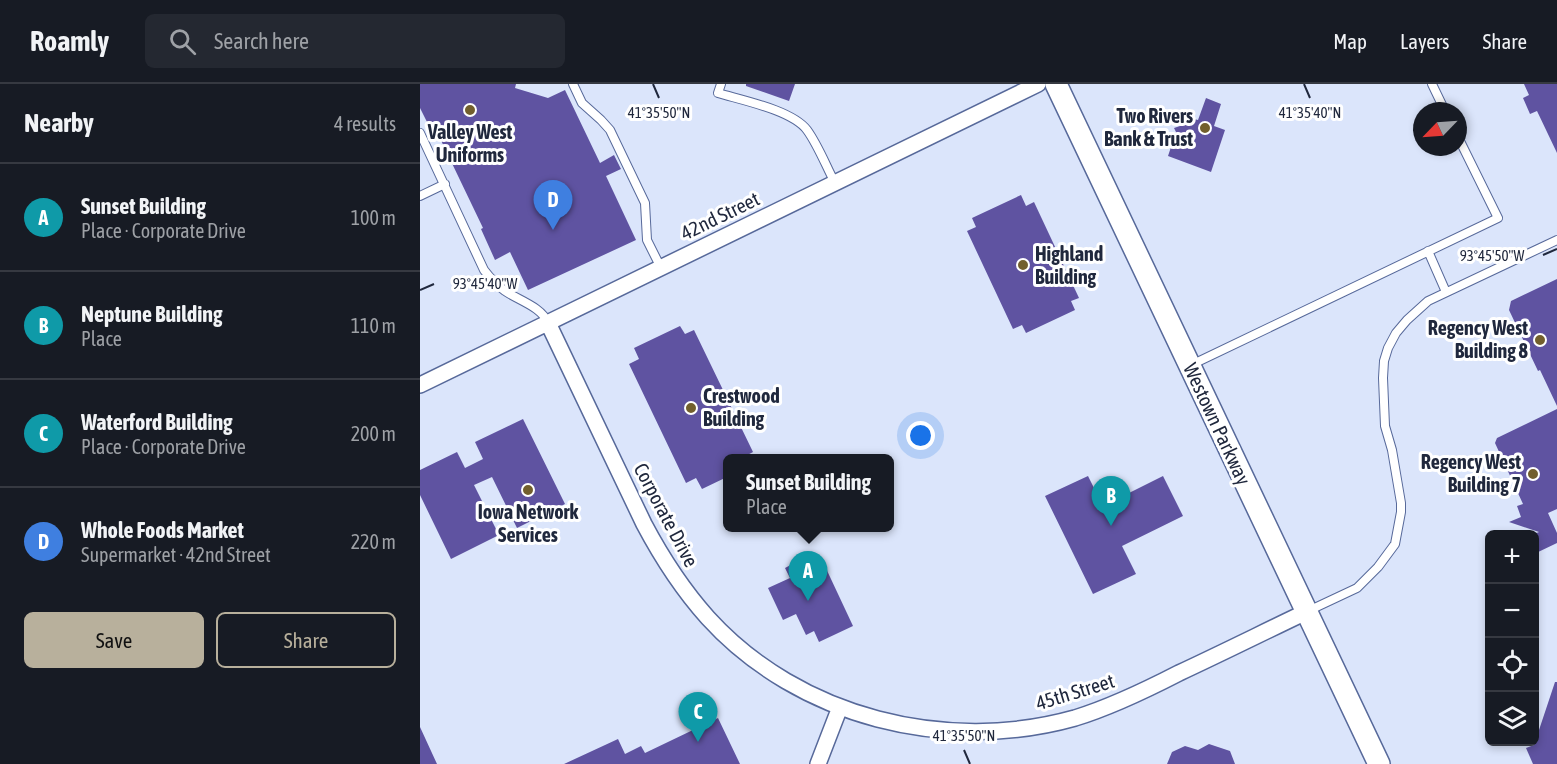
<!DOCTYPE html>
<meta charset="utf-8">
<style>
:root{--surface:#171b24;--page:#242831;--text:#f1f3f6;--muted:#9ea1a6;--line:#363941;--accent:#b8b09c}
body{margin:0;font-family:"Asap Condensed",sans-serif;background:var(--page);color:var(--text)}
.controls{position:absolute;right:18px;bottom:18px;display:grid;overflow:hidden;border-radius:9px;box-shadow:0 3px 9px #0003}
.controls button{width:54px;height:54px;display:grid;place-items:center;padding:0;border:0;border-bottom:2px solid var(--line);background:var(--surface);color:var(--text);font:30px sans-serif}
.compass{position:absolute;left:993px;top:18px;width:54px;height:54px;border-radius:50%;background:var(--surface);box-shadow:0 3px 9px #0003;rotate:245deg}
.you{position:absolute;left:501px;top:352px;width:21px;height:21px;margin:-15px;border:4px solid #fff;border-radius:50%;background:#1a73e8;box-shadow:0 0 0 9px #1a73e833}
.badge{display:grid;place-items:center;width:39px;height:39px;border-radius:50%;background:var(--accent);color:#fff;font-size:20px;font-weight:700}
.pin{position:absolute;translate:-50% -50px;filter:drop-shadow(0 2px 3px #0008)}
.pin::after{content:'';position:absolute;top:32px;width:21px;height:18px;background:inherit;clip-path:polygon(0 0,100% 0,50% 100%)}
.popup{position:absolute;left:303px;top:370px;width:171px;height:78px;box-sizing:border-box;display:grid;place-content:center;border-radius:9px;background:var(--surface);filter:drop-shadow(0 2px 4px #0005);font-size:20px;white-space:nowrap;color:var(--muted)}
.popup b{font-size:22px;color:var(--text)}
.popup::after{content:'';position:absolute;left:50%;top:100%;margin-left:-12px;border:12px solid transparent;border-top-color:var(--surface)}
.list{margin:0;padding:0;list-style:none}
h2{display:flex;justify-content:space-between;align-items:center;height:78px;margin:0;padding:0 24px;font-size:26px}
h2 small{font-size:20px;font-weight:400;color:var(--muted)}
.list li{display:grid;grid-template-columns:39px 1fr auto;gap:18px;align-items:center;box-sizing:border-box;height:108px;padding:0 24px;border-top:2px solid var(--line)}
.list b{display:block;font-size:22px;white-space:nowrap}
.list p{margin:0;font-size:20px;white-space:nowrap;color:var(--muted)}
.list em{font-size:20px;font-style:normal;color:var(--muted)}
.actions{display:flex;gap:12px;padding:18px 24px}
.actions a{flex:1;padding:14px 0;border:2px solid var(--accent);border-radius:9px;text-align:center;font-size:21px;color:var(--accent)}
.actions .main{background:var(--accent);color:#111}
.icon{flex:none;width:33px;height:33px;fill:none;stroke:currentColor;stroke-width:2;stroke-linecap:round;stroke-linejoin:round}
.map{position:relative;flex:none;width:1137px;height:680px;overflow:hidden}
header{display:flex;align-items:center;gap:36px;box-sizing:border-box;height:84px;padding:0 30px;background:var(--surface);border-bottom:2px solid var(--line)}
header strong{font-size:28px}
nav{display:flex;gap:33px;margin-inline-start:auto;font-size:21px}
.search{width:420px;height:54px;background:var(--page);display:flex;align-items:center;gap:15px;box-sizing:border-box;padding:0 21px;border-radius:9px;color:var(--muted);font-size:22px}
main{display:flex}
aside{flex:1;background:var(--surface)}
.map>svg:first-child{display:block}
.building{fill:#5f53a1}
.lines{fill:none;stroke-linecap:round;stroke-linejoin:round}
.lane-casing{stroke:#57699a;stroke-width:10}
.street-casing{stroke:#57699a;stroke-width:18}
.secondary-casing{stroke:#57699a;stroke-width:24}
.lane{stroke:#fff;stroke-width:8}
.street{stroke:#fff;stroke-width:15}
.secondary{stroke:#fff;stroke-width:21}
.ticks{fill:none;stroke:#20283d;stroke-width:2}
.poi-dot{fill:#725f2d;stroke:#fff;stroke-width:2}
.labels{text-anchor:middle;stroke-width:6;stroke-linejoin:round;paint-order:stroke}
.poi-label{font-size:20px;font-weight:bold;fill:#20283d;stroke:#fff;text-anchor:end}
.street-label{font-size:20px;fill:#20283d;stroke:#fff}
.ticks-label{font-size:15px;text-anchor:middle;fill:#20283d;stroke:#fff;stroke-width:6;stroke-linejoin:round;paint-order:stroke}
</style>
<header>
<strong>Roamly</strong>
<div class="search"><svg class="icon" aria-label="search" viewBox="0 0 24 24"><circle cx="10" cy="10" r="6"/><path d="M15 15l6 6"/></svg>Search here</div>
<nav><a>Map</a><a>Layers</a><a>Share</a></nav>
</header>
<main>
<aside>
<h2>Nearby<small>4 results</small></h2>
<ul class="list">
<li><span class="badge" style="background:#0f9aa8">A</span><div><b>Sunset Building</b><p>Place · Corporate Drive</p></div><em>100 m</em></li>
<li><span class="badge" style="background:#0f9aa8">B</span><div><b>Neptune Building</b><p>Place</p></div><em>110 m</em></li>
<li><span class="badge" style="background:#0f9aa8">C</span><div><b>Waterford Building</b><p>Place · Corporate Drive</p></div><em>200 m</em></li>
<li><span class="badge" style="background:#3f7fe0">D</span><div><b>Whole Foods Market</b><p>Supermarket · 42nd Street</p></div><em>220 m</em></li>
</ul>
<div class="actions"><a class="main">Save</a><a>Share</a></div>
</aside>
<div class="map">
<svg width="1137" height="680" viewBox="0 0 1137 680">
<rect width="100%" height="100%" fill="#dbe5fb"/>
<path class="building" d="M0,0H96L95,4L128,14L145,6L180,79L194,71L201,85L186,92L216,156L108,206L90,168L75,176L61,145L63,144L16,46L12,48L0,24Z
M326,0H375L369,17L326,2Z
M1104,0H1137V69L1117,27L1110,30L1103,14L1109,11Z
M786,14L801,20L794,42L805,46L791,88L748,72L756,48L754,44L763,41L766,33L778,36Z
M601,111L606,122L614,118L659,214L651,217L655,226L606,249L602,241L593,245L547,147L556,143L552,134Z
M1137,195V322L1120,286L1118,287L1089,226L1091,217Z
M260,242L265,250L274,246L333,368L320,375H307V393L282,405L276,394L266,399L209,280L219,275L214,264Z
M1137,325V425L1128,429L1137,449V459L1114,470V450L1119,448L1089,438L1101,433L1097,422L1103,420L1075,359L1077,354Z
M103,335L145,420L97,444L72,393L54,401L79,451L31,475L0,411V386L37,368L45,384L63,375L55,358Z
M668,392L683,422L743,392L763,432L702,462L716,490L673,510L625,412Z
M382,475L387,485L403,478L433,542L399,558L394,547L386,551L376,530L363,536L348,504L370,494L365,484Z
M1135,598H1137V680H1113L1106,664L1114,661Z
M298,634L320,680H144L198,655L205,670L221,662L225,669Z
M0,643L17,680H0Z
M789,660L810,667L815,680H747L752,668L765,662L778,666Z"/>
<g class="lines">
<defs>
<path id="lane" d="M153,0L162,19L181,36L190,46L225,119L227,156L241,184
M301,0L298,9C321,16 372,26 387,46C398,61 406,82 415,99
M1012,0L1025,27
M0,49L64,186C70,194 77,201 85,207C98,216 122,223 128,239
M0,112L25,100
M1008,167L1026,208
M771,281L1078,134L1038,53
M888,527L937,504L958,483L975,460L981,428V419L972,366L965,342L963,294L964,277L968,264L976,249L987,236L1008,217L1137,156"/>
<path id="street" d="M128,239L224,440C242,474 262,505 288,534C379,634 527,670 655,634C691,623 726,606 759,589C802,569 844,548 886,528
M0,301L618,0
M398,680L420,623"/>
<path id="secondary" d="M636,0L959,680"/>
</defs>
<use href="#lane" class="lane-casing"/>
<use href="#street" class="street-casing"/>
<use href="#secondary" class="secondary-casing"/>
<use href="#lane" class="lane"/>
<use href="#street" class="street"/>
<use href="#secondary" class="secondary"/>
</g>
<path class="ticks" d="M233,0L239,14M884,0L890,14M1123,171L1137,165M0,206L14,200M544,666L550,680"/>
<g class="poi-dot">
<circle cx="50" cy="26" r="6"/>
<circle cx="785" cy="44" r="6"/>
<circle cx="603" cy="181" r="6"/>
<circle cx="1120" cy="256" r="6"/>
<circle cx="271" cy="324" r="6"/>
<circle cx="1113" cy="390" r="6"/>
<circle cx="108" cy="406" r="6"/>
</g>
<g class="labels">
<g class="poi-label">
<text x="773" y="39">Two Rivers<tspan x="773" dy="23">Bank &amp; Trust</tspan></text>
<text x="50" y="55" text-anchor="middle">Valley West<tspan x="50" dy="23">Uniforms</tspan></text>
<text x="615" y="177" text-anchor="start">Highland<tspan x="615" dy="23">Building</tspan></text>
<text x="1108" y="251">Regency West<tspan x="1108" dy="23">Building 8</tspan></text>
<text x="283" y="319" text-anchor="start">Crestwood<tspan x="283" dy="23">Building</tspan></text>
<text x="1101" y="385">Regency West<tspan x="1101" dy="23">Building 7</tspan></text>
<text x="108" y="435" text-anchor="middle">Iowa Network<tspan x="108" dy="23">Services</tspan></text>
</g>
<g class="street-label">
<text transform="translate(300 132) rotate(-26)" y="7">42nd Street</text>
<text transform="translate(797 340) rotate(65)" y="7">Westown Parkway</text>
<text transform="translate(246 431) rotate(62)" y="7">Corporate Drive</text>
<text transform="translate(655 608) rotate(-17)" y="7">45th Street</text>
</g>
</g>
<g class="ticks-label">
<text x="239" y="34">41°35'50"N</text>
<text x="890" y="34">41°35'40"N</text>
<text x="1072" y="177">93°45'50"W</text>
<text x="65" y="205">93°45'40"W</text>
<text x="544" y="657">41°35'50"N</text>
</g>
</svg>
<div class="controls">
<button>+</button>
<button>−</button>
<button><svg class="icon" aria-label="locate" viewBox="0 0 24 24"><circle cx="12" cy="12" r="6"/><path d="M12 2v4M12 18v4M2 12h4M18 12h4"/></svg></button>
<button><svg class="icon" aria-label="layers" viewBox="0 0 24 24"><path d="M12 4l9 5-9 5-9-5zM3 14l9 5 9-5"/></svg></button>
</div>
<svg class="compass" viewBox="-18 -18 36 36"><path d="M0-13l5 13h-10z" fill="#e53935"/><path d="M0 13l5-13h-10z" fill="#9ea1a6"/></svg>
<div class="you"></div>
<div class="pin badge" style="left:388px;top:517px;background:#0f9aa8">A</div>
<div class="popup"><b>Sunset Building</b>Place</div>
<div class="pin badge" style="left:691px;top:442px;background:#0f9aa8">B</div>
<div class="pin badge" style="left:278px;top:658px;background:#0f9aa8">C</div>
<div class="pin badge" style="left:133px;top:146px;background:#3f7fe0">D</div>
</div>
</main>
